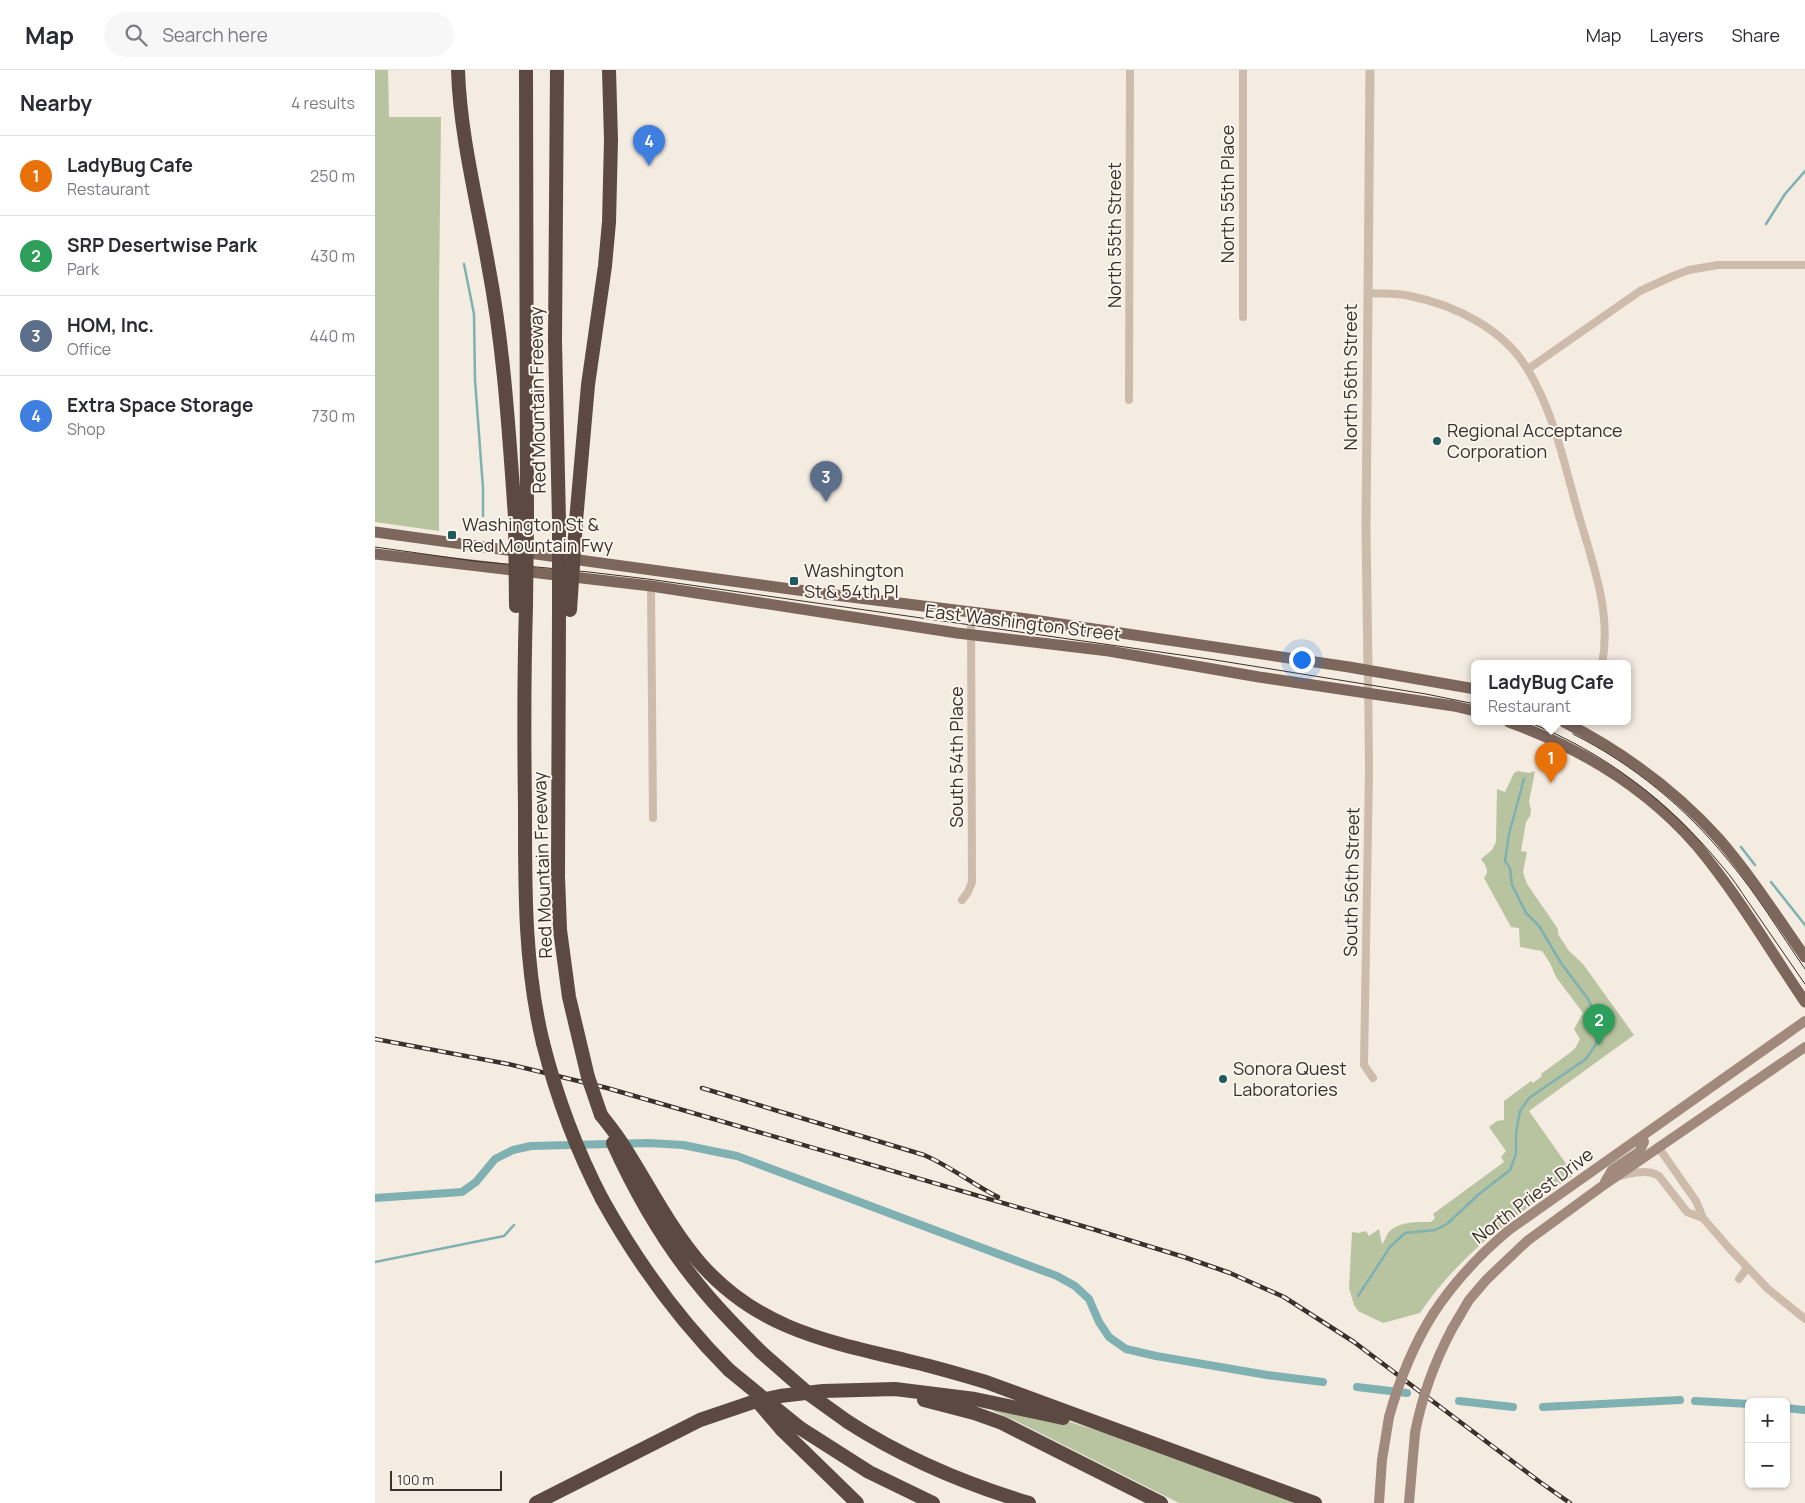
<!DOCTYPE html>
<meta charset="utf-8">
<style>
:root{--surface:#fff;--page:#f7f7f7;--text:#2b2b33;--muted:#7c7c81;--line:#e1e1e2;--accent:#ea580c}
body{margin:0;font-family:Manrope,sans-serif;background:var(--page);color:var(--text)}
.controls{position:absolute;right:15px;bottom:15px;display:grid;overflow:hidden;border-radius:8px;box-shadow:0 1px 4px #0004}
.controls button{width:45px;height:45px;display:grid;place-items:center;padding:0;border:0;border-bottom:1px solid var(--line);background:var(--surface);color:var(--text);font:25px sans-serif}
.scale{position:absolute;left:15px;bottom:12px;width:112px;box-sizing:border-box;padding-left:5px;border:2px solid #3b302b;border-top:0;font-size:14px;line-height:18px;white-space:nowrap;color:#3b302b;-webkit-text-stroke:4px #fbf5ee;paint-order:stroke}
.you{position:absolute;left:926px;top:589px;width:18px;height:18px;margin:-12px;border:4px solid #fff;border-radius:50%;background:#1a73e8;box-shadow:0 0 0 8px #1a73e833}
.badge{display:grid;place-items:center;width:32px;height:32px;border-radius:50%;background:var(--accent);color:#fff;font-size:16px;font-weight:700}
.pin{position:absolute;translate:-50% -41px;filter:drop-shadow(0 1px 2px #0008)}
.pin::after{content:'';position:absolute;top:26px;width:18px;height:15px;background:inherit;clip-path:polygon(0 0,100% 0,50% 100%)}
.popup{position:absolute;left:1096px;top:590px;width:160px;height:65px;box-sizing:border-box;display:grid;place-content:center;border-radius:8px;background:var(--surface);filter:drop-shadow(0 1px 4px #0005);font-size:16px;white-space:nowrap;color:var(--muted)}
.popup b{font-size:19px;color:var(--text)}
.popup::after{content:'';position:absolute;left:50%;top:100%;margin-left:-10px;border:10px solid transparent;border-top-color:var(--surface)}
.list{margin:0;padding:0;list-style:none}
h2{display:flex;justify-content:space-between;align-items:center;height:65px;margin:0;padding:0 20px;font-size:21px}
h2 small{font-size:16px;font-weight:400;color:var(--muted)}
.list li{display:grid;grid-template-columns:32px 1fr auto;gap:15px;align-items:center;box-sizing:border-box;height:80px;padding:0 20px;border-top:1px solid var(--line)}
.list b{display:block;font-size:19px;white-space:nowrap}
.list p{margin:0;font-size:16px;white-space:nowrap;color:var(--muted)}
.list em{font-size:16px;font-style:normal;color:var(--muted)}
.icon{flex:none;width:28px;height:28px;fill:none;stroke:currentColor;stroke-width:2;stroke-linecap:round;stroke-linejoin:round}
.map{position:relative;flex:none;width:1430px;height:1433px;overflow:hidden}
header{display:flex;align-items:center;gap:30px;box-sizing:border-box;height:70px;padding:0 25px;background:var(--surface);border-bottom:1px solid var(--line)}
header strong{font-size:24px}
nav{display:flex;gap:28px;margin-inline-start:auto;font-size:18px}
.search{width:350px;height:45px;background:var(--page);display:flex;align-items:center;gap:12px;box-sizing:border-box;padding:0 18px;border-radius:28px;color:var(--muted);font-size:19px}
main{display:flex}
aside{flex:1;background:var(--surface)}
.map>svg:first-child{display:block}
.green{fill:#b8c4a0}
.lines{fill:none;stroke-linecap:round;stroke-linejoin:round}
.stream{stroke:#7fb0b2;stroke-width:2.5}
.canal{stroke:#7fb0b2;stroke-width:8}
.minor{stroke:#cdbbac;stroke-width:8}
.tertiary{stroke:#cdbbac;stroke-width:9}
.secondary{stroke:#a18a7d;stroke-width:10}
.primary{stroke:#7d675c;stroke-width:11}
.motorway{stroke:#5c4a42;stroke-width:14}
.tram{stroke:#3b302b;stroke-width:1}
.rail-casing{stroke:#3b302b;stroke-width:4.5}
.rail{stroke:#fbf5ee;stroke-width:2.5;stroke-dasharray:8;stroke-linecap:butt}
.secondary-bridge{stroke:#a18a7d;stroke-width:10}
.motorway-bridge{stroke:#5c4a42;stroke-width:14}
.poi-dot{fill:#1f5a5e;stroke:#fbf5ee;stroke-width:2}
.labels{text-anchor:middle;stroke-width:4;stroke-linejoin:round;paint-order:stroke}
.street-label{font-size:18px;fill:#3b302b;stroke:#fbf5ee}
.poi-label{font-size:18px;fill:#3b302b;stroke:#fbf5ee;text-anchor:start}
</style>
<header>
<strong>Map</strong>
<div class="search"><svg class="icon" aria-label="search" viewBox="0 0 24 24"><circle cx="10" cy="10" r="6"/><path d="M15 15l6 6"/></svg>Search here</div>
<nav><a>Map</a><a>Layers</a><a>Share</a></nav>
</header>
<main>
<aside>
<h2>Nearby<small>4 results</small></h2>
<ul class="list">
<li><span class="badge" style="background:#e8710a">1</span><div><b>LadyBug Cafe</b><p>Restaurant</p></div><em>250 m</em></li>
<li><span class="badge" style="background:#2e9e5b">2</span><div><b>SRP Desertwise Park</b><p>Park</p></div><em>430 m</em></li>
<li><span class="badge" style="background:#5c6f8a">3</span><div><b>HOM, Inc.</b><p>Office</p></div><em>440 m</em></li>
<li><span class="badge" style="background:#3f7fe0">4</span><div><b>Extra Space Storage</b><p>Shop</p></div><em>730 m</em></li>
</ul>
</aside>
<div class="map">
<svg width="1430" height="1433" viewBox="0 0 1430 1433">
<rect width="100%" height="100%" fill="#f4ebe1"/>
<path class="green" d="M0,0H13L14,47H66L64,223V461L0,452Z
M1143,701L1154,703L1160,701L1154,732L1156,740L1155,746L1151,752L1146,781L1152,782L1148,802L1152,814L1183,859V864L1194,881L1208,894L1259,965L1154,1041L1199,1105C1140,1146 1085,1183 1045,1243L1008,1253L983,1241L979,1235L974,1218L977,1162L984,1163L991,1161L994,1166L1004,1159L1007,1174C1010,1171 1011,1166 1013,1163C1023,1151 1042,1152 1056,1152L1060,1148L1058,1144L1129,1092L1126,1087L1131,1081L1114,1057L1122,1051L1129,1050V1031L1156,1011L1158,1013L1167,1006L1166,1004L1196,982L1201,977L1205,969L1199,959L1208,943L1181,907L1175,893L1167,881L1145,877L1144,858L1136,857L1109,808C1115,801 1111,796 1106,789L1117,780L1121,772L1122,719L1130,722L1139,703Z
M619,1335L679,1347L740,1366L925,1433H804L641,1351L618,1341Z"/>
<g class="lines">
<path class="stream" d="M1391,154L1410,124L1430,101
M89,194L99,244L100,310L108,418V446
M1366,777L1380,795
M1396,812L1430,855
M0,1192L129,1166L139,1155
M983,1226L1015,1177L1030,1163L1060,1160L1072,1154L1104,1124L1135,1100L1141,1084V1063L1145,1041L1154,1028L1211,989L1221,974L1225,953L1213,929L1186,893L1164,856L1151,843L1137,815L1135,798L1130,791L1134,764L1149,709"/>
<path class="canal" d="M0,1128L87,1122L101,1112L120,1089L138,1080L156,1076L273,1073L308,1075L362,1086L682,1206L700,1216L714,1229L724,1252L734,1267L751,1279L781,1286L892,1305L948,1312
M982,1317L1032,1323
M1084,1331L1138,1337
M1320,1331L1374,1334
M1168,1337L1305,1330
M1411,1338L1430,1340"/>
<path class="minor" d="M993,223C1007,224 1021,223 1035,226C1080,235 1129,259 1153,300C1180,345 1190,397 1204,446C1218,494 1237,544 1227,594
M868,247V0
M1153,299L1265,221L1298,206L1314,200L1343,195H1430
M754,330L755,0
M276,516L278,748
M993,600L994,700L989,995L998,1008
M587,830L593,822L597,812L596,542
M1284,1078L1321,1131L1328,1148L1354,1178L1393,1219L1430,1249
M1245,1106C1257,1103 1272,1099 1284,1106L1312,1142L1328,1148
M1364,1209L1372,1198"/>
<path class="tertiary" d="M993,600L991,458L995,0"/>
<path class="secondary" d="M1230,1112L1237,1100L1264,1082L1269,1072L1267,1066
M1058,1244C1079,1212 1104,1185 1134,1160L1430,951
M1077,1259L1094,1230L1112,1209L1152,1171L1226,1117L1430,977
M1004,1433L1007,1390L1014,1347
M1034,1433L1040,1363"/>
<path class="primary" d="M0,462L452,524L652,549L974,597L1100,619
M0,484L276,516L582,563L734,581L884,607L1079,636L1100,641
M1134,652C1205,678 1272,718 1322,776C1362,824 1395,880 1430,932
M1189,652C1248,682 1300,720 1344,769C1376,806 1402,847 1430,887"/>
<path class="motorway" d="M83,0C85,65 102,130 113,194C129,277 134,363 140,447
M151,0L152,446
M182,0L180,271L184,451
M201,451L213,315L230,196L234,152L236,70L234,0
M151,536C149,603 149,670 150,736C150,816 149,895 168,973
M184,541L183,806L185,860L194,927L213,1007
M226,1045C234,1055 242,1065 248,1075C274,1115 294,1157 325,1193C382,1258 450,1271 530,1290C557,1296 584,1304 611,1312L940,1433
M238,1073C262,1126 291,1176 328,1220C346,1242 366,1262 386,1282
M227,1129C262,1192 303,1249 354,1300
M549,1330L599,1343L627,1353L786,1433
M473,1352C529,1388 590,1414 654,1433
M425,1358L494,1402L558,1433
M407,1360L482,1433
M161,1433L325,1350L378,1332L405,1326L448,1321L520,1319L600,1329L688,1348"/>
<path class="tram" d="M0,477L99,491L214,502L273,509L834,589L1051,624L1100,634
M1153,652C1230,682 1295,733 1347,796C1357,807 1365,820 1374,833C1393,860 1411,887 1430,914
M1198,664C1258,694 1311,738 1353,790C1382,824 1405,863 1430,899"/>
<defs>
<path id="rail" d="M0,969L133,994L232,1018L721,1160L809,1187L855,1203L909,1227L979,1272L1165,1412L1195,1433
M327,1018L549,1085C575,1096 597,1114 623,1127"/>
</defs>
<use href="#rail" class="rail-casing"/>
<use href="#rail" class="rail"/>
<path class="secondary-bridge" d="M1014,1347C1024,1311 1038,1276 1058,1244
M1040,1363C1047,1326 1059,1293 1077,1259"/>
<path class="motorway-bridge" d="M140,447L141,536
M184,451V541
M151,536L152,446
M195,540L201,451
M168,973C182,1028 201,1079 227,1129
M213,1007L226,1045
M386,1282L434,1324L473,1352
M354,1300L425,1358
M383,1332L407,1360"/>
</g>
<g class="poi-dot">
<circle cx="1062" cy="371" r="5"/>
<rect x="72" y="460" width="10" height="10" rx="2.5"/>
<rect x="414" y="506" width="10" height="10" rx="2.5"/>
<circle cx="848" cy="1009" r="5"/>
</g>
<g class="labels">
<g class="street-label">
<text transform="translate(853 124) rotate(-90)" y="6">North 55th Place</text>
<text transform="translate(740 165) rotate(-90)" y="6">North 55th Street</text>
<text transform="translate(976 307) rotate(-90)" y="6">North 56th Street</text>
<text transform="translate(163 330) rotate(-91)" y="6">Red Mountain Freeway</text>
<text transform="translate(648 553) rotate(7)" y="6">East Washington Street</text>
<text transform="translate(582 687) rotate(-90)" y="6">South 54th Place</text>
<text transform="translate(168 795) rotate(-92)" y="6">Red Mountain Freeway</text>
<text transform="translate(977 812) rotate(-89)" y="6">South 56th Street</text>
<text transform="translate(1158 1126) rotate(-37)" y="6">North Priest Drive</text>
</g>
<g class="poi-label">
<text x="1072" y="367">Regional Acceptance<tspan x="1072" dy="21">Corporation</tspan></text>
<text x="87" y="461">Washington St &amp;<tspan x="87" dy="21">Red Mountain Fwy</tspan></text>
<text x="429" y="507">Washington<tspan x="429" dy="21">St &amp; 54th Pl</tspan></text>
<text x="858" y="1005">Sonora Quest<tspan x="858" dy="21">Laboratories</tspan></text>
</g>
</g>
</svg>
<div class="controls">
<button>+</button>
<button>−</button>
</div>
<div class="scale">100 m</div>
<div class="you"></div>
<div class="pin badge" style="left:1176px;top:713px;background:#e8710a">1</div>
<div class="popup"><b>LadyBug Cafe</b>Restaurant</div>
<div class="pin badge" style="left:1224px;top:975px;background:#2e9e5b">2</div>
<div class="pin badge" style="left:451px;top:432px;background:#5c6f8a">3</div>
<div class="pin badge" style="left:274px;top:96px;background:#3f7fe0">4</div>
</div>
</main>
